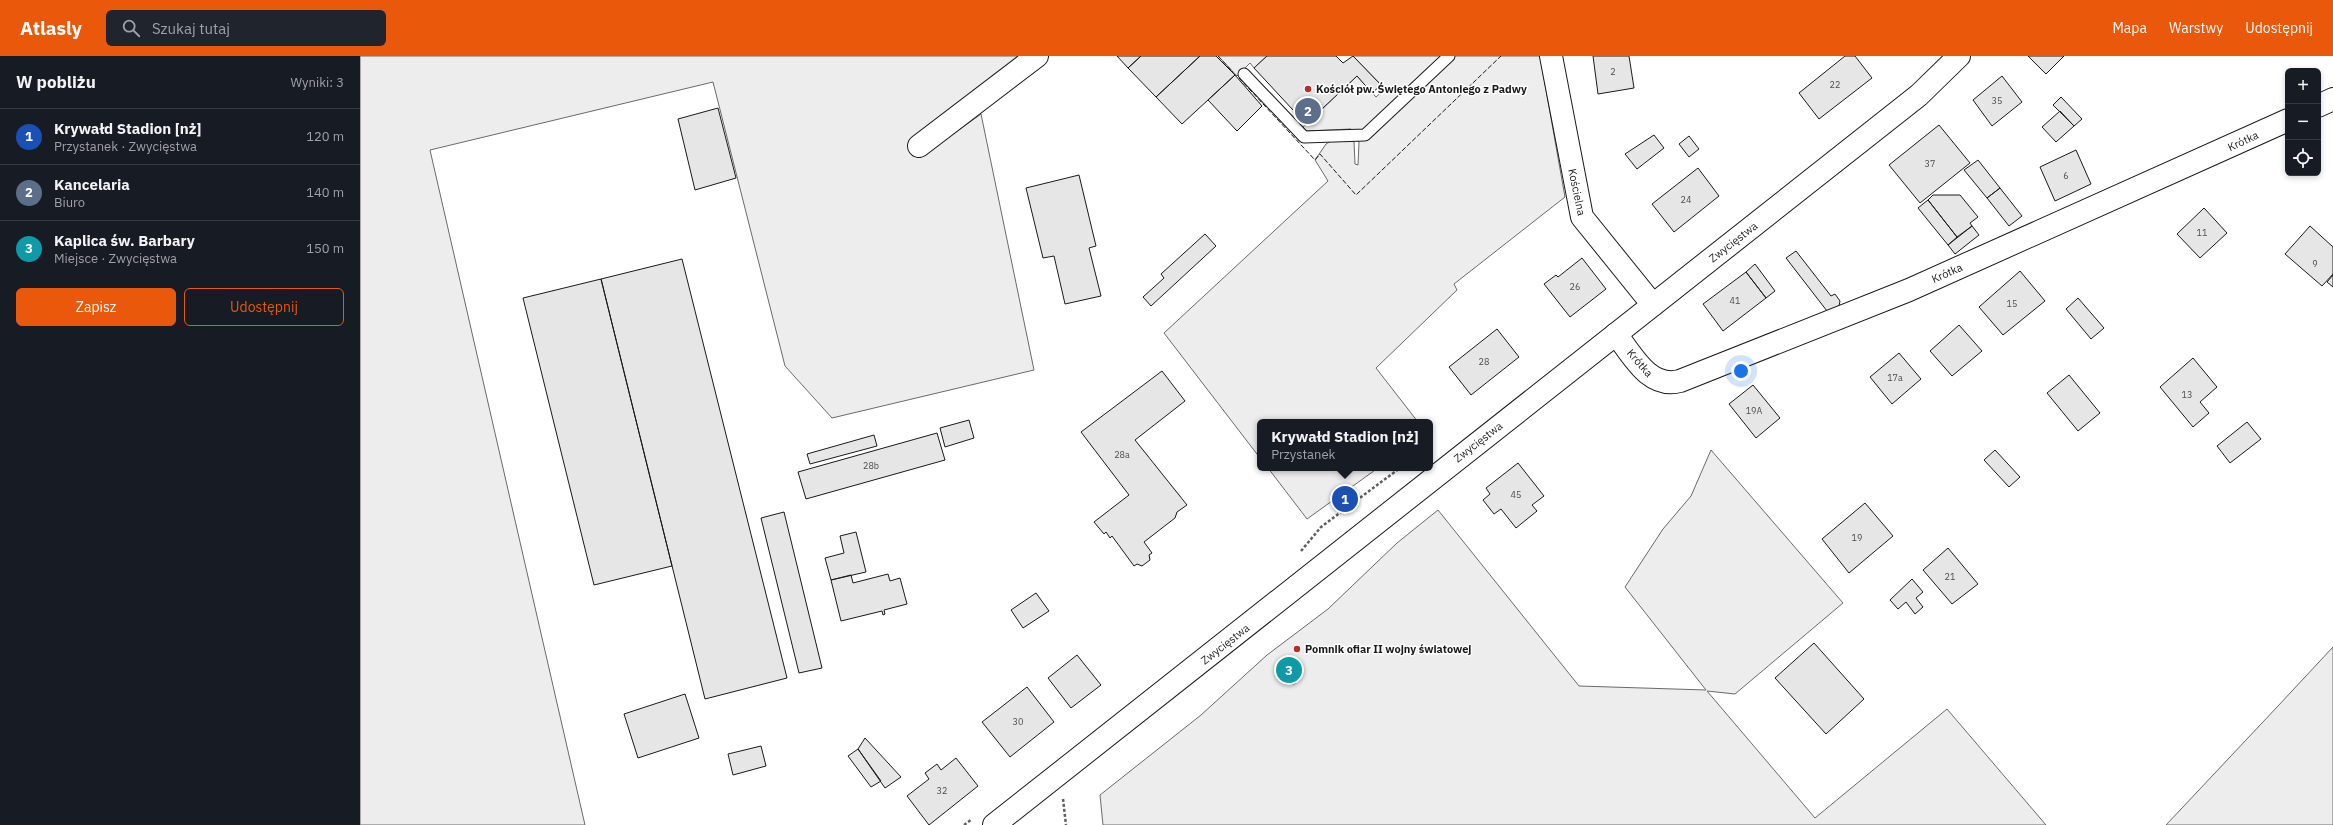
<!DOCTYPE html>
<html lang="pl">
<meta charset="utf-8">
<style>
:root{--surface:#171b24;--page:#20242c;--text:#f1f3f6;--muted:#9ea1a6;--line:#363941;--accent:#ea580c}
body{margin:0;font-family:"IBM Plex Sans",sans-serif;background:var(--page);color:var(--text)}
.controls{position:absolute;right:12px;top:12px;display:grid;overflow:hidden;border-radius:6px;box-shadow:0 2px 6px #0003}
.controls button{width:36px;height:36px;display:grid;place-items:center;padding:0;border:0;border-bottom:1px solid var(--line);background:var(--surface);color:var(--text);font:20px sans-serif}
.you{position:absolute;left:1381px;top:315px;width:14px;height:14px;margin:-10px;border:3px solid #fff;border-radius:50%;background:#1a73e8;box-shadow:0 0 0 6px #1a73e833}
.badge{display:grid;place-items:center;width:26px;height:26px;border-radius:50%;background:var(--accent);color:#fff;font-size:13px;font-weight:700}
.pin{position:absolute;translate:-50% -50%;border:2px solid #fff;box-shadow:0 1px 4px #0006}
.popup{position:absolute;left:897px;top:363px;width:176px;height:52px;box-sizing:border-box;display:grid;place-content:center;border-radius:6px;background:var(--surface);filter:drop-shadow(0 1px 3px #0005);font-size:13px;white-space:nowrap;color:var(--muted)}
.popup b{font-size:15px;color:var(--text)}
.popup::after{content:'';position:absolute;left:50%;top:100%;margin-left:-8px;border:8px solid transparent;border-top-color:var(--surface)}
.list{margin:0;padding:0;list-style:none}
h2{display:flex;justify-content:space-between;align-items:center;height:52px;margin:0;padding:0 16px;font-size:17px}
h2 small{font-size:13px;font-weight:400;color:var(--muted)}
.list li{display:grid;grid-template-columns:26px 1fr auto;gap:12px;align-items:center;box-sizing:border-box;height:56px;padding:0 16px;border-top:1px solid var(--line)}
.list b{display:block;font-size:15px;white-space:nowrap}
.list p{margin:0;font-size:13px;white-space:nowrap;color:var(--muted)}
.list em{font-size:13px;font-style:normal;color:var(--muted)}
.actions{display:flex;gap:8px;padding:12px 16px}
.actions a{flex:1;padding:9px 0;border:1px solid var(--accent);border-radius:6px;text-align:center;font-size:14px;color:var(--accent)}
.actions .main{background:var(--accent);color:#fff}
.icon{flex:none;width:22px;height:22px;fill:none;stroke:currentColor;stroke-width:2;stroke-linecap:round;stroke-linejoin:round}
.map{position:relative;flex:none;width:1973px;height:769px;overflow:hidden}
header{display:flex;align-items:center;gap:24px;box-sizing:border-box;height:56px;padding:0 20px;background:var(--accent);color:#fff}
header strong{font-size:19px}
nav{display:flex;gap:22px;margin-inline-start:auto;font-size:14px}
.search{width:280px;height:36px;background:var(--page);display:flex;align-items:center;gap:10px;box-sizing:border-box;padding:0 14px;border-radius:6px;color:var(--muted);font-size:15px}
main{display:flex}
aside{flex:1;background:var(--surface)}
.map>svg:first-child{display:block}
.built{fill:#ededed;stroke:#6a6a6a}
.building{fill:#e6e6e6;stroke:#1a1a1a}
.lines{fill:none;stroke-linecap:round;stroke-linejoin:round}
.service-casing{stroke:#1a1a1a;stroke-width:13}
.minor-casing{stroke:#1a1a1a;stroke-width:24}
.secondary-casing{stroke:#1a1a1a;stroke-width:24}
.path{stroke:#5f5f5f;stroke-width:2.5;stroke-dasharray:3 2;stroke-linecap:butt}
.service{stroke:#fff;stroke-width:11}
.minor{stroke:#fff;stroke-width:22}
.secondary{stroke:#fff;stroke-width:22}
.fence{stroke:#1a1a1a;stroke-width:1;stroke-dasharray:5 2;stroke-linecap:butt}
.poi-dot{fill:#c62828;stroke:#fff;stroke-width:1.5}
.labels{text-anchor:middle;stroke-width:3;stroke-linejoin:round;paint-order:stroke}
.number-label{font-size:9px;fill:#4d4d4d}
.poi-label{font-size:11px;font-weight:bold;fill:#1a1a1a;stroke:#fff;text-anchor:start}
.street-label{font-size:11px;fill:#1a1a1a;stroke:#fff}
</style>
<header>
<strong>Atlasly</strong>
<div class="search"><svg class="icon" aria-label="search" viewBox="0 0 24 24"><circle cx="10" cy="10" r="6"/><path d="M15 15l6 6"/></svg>Szukaj tutaj</div>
<nav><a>Mapa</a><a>Warstwy</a><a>Udostępnij</a></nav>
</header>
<main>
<aside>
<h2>W pobliżu<small>Wyniki: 3</small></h2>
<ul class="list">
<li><span class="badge" style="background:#1a4fb4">1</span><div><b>Krywałd Stadion [nż]</b><p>Przystanek · Zwycięstwa</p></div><em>120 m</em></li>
<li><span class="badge" style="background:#5c6f8a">2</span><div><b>Kancelaria</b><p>Biuro</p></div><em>140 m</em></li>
<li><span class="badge" style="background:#0f9aa8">3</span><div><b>Kaplica św. Barbary</b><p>Miejsce · Zwycięstwa</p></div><em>150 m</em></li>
</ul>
<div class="actions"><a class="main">Zapisz</a><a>Udostępnij</a></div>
</aside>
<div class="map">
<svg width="1973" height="769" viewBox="0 0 1973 769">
<rect width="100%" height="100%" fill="#fff"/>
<path class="built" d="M0,0H659L549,85L560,102L621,58L674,314L472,362L425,310L353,26L70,94L225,769H0Z
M858,0H907L894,12L890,7L877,20Z
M993,0H1180L1205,141L1094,228L1097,234L1016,312L1058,366H900V402L804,277L968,125L955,104L966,88L971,85H994L995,108L998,109L999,86L991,73L947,75L943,71L997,20L1016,41L1025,33Z
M1351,394L1483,547L1375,638L1347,635L1455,762L1587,653L1686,769H743L740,739L841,659L907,599L968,553L1037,487L1078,454L1219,630L1346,634L1265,531L1303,473L1331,440Z
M908,412H1018L947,463Z
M1973,591V769H1806L1918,650Z"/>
<path class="building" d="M757,0H781L768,12Z
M781,0H840L796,41L768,12Z
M840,0H856L875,19L822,68L796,41Z
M907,0H976L983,7L993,0L1021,29L1012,37L997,20L946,68L894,12Z
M1233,0H1269L1274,32L1238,38Z
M1485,0H1495L1512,22L1459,63L1439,37Z
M1668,0H1704L1686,18Z
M875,19L902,50L877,75L848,44Z
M1642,20L1662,46L1632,70L1613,44Z
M1701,41L1722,63L1714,70L1693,49Z
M358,52L376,122L335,134L318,63Z
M1700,55L1714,70L1696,86L1682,71Z
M1579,69L1610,107L1560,147L1529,109Z
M1294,79L1304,92L1277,113L1265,98Z
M1329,80L1339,93L1329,101L1319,88Z
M1716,94L1731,128L1695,145L1680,111Z
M1618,104L1640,132L1627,142L1604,114Z
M1338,112L1359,140L1314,176L1292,148Z
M719,119L736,190L729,192L741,240L705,248L694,200L683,202L666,132Z
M1640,132L1662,160L1649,170L1627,142Z
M1573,139H1600L1618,161L1610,167L1612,170L1597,181L1568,144Z
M1568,144L1597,181L1588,189L1558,152Z
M1844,152L1867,177L1840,202L1817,178Z
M1612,170L1619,179L1595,198L1588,189Z
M1950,170L1973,191V218L1962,230L1925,198Z
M845,178L856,190L791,250L783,241L804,222L801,218Z
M1436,195L1471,240L1475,238L1480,245L1479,250L1467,255L1426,202Z
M1222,202L1246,233L1210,261L1184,228L1196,219L1198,221Z
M322,203L427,622L345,643L241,223Z
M1395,208L1415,235L1406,242L1386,216Z
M1660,215L1685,245L1643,279L1619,251Z
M1386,216L1406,242L1363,275L1343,248Z
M1973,219V231L1967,226Z
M241,223L312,510L234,529L163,242Z
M1718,242L1744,272L1731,283L1706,253Z
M1599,269L1622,295L1592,320L1570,295Z
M1137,273L1159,301L1111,339L1089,311Z
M1539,297L1561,323L1532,348L1510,321Z
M1833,302L1857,331L1840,346L1849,357L1833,371L1800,331Z
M802,315L825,345L775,384L827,449L817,456L815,462L784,486L792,497L789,499L790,504L782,510L777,508L774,510L752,480L750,482L746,476L744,478L734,466L769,439L721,376Z
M1709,319L1740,357L1718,375L1687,337Z
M1393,329L1420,362L1396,382L1369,348Z
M609,364L614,382L585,391L580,372Z
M1887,366L1901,383L1870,407L1857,390Z
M577,377L585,404L446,443L438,416Z
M514,379L517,390L450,408L447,398Z
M1635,394L1660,421L1649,431L1624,404Z
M1158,407L1184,440L1172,449L1177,455L1156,472L1141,453L1134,458L1123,444L1130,438L1126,432Z
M1505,447L1533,480L1489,517L1462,483Z
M424,456L462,612L439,617L401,462Z
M496,476L506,516L471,524L465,502L484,497L480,480Z
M1588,492L1618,528L1592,548L1563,514Z
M528,518L530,525L540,522L547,548L524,554L525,558L523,559L522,555L481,565L471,524L491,519L493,527Z
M1552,523L1563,536L1556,542L1563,551L1555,558L1546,546L1538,553L1530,544Z
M676,537L689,555L663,572L651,554Z
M1454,587L1504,643L1466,678L1415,622Z
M717,599L741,629L711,652L688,622Z
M931,604L941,619L938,625L934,628L928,626L919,612Z
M667,631L694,666L650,701L622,666Z
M325,638L339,682L278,702L264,658Z
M505,682L541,721L525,732L498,693Z
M401,690L406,710L373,719L368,698Z
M498,693L521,725L511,731L488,700Z
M596,702L618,730L569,769L547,740L569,723L565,717L577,708L581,714Z"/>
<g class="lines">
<defs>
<path id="service" d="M884,18L944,81L1005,79L1089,0"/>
<path id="minor" d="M1191,0L1222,161L1293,249
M1958,50L1973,43
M559,90L677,0
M1256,278C1273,300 1289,333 1320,325L1549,234L1928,64"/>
<path id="secondary" d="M634,769L1559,39L1599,0"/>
</defs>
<use href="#service" class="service-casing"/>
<use href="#minor" class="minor-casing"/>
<use href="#secondary" class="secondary-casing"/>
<path class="path" d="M941,495L961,471L1040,412
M703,743L706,769
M604,769L611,764"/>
<use href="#service" class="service"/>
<use href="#minor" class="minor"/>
<use href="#secondary" class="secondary"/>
<path class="fence" d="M858,0L873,16
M879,22L955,104L960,98L996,139L1141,0"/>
</g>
<g class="poi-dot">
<circle cx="948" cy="33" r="4"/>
<circle cx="937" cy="593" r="4"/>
</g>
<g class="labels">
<g class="number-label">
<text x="1253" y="19">2</text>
<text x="1475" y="32">22</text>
<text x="1637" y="48">35</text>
<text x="1570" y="111">37</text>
<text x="1706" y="123">6</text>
<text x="1326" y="147">24</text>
<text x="1842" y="180">11</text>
<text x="1955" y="211">9</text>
<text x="1215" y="234">26</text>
<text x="1375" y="248">41</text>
<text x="1652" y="251">15</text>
<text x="1124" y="309">28</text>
<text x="1535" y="325">17a</text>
<text x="1827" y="342">13</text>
<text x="1394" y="358">19A</text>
<text x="762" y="402">28a</text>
<text x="511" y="413">28b</text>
<text x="1156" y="442">45</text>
<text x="1497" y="485">19</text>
<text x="1590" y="524">21</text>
<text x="658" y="669">30</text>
<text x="582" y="738">32</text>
</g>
<g class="poi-label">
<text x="956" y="37">Kościół pw. Świętego Antoniego z Padwy</text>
<text x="945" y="597">Pomnik ofiar II wojny światowej</text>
</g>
<g class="street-label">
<text transform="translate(1883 85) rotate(-25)" y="4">Krótka</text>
<text transform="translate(1217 136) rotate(78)" y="4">Kościelna</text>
<text transform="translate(1373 186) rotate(-38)" y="4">Zwycięstwa</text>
<text transform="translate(1587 217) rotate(-24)" y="4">Krótka</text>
<text transform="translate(1280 307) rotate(49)" y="4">Krótka</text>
<text transform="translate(1118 386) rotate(-38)" y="4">Zwycięstwa</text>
<text transform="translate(865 588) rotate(-38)" y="4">Zwycięstwa</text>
</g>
</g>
</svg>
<div class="controls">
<button>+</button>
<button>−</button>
<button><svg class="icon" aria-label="locate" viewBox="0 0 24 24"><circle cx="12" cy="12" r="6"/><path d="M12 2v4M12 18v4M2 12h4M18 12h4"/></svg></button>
</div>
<div class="you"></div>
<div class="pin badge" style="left:985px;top:443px;background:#1a4fb4">1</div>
<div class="popup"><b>Krywałd Stadion [nż]</b>Przystanek</div>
<div class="pin badge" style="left:948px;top:55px;background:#5c6f8a">2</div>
<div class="pin badge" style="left:929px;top:614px;background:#0f9aa8">3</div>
</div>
</main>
